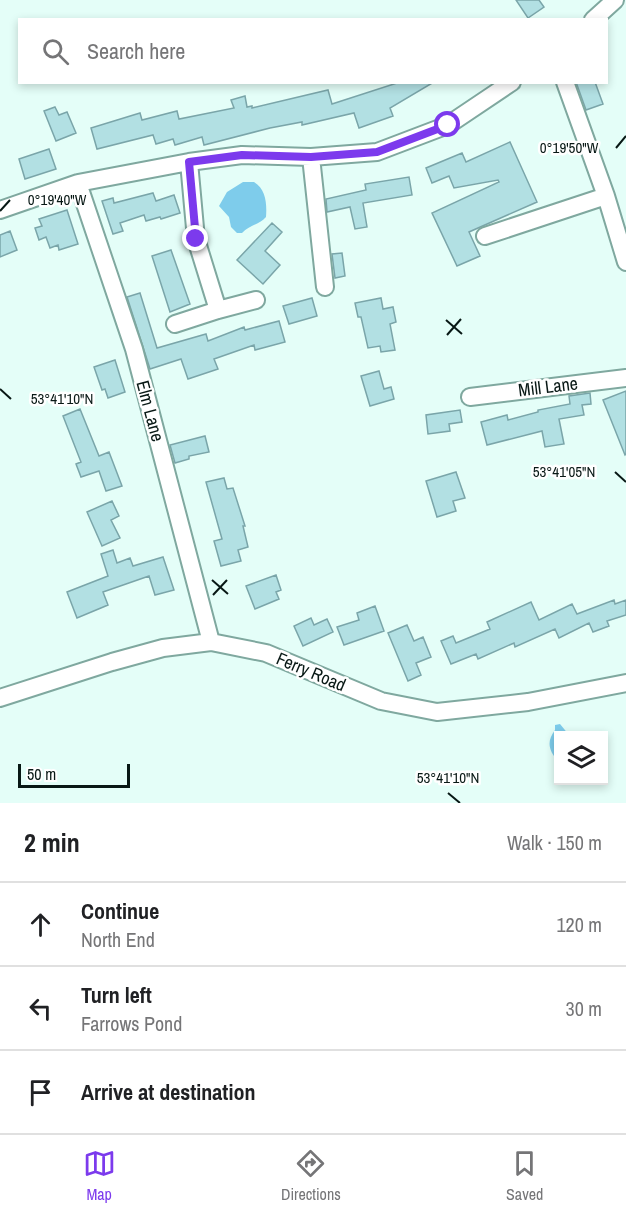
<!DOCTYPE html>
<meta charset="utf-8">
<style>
:root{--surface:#fff;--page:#f6f6f6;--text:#202124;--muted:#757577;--line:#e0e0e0;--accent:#7c3aed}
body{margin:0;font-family:"Archivo Narrow",sans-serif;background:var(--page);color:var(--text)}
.controls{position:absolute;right:18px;bottom:18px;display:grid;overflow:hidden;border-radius:0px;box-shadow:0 3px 9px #0003}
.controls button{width:54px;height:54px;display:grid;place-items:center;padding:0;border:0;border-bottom:2px solid var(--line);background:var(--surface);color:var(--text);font:30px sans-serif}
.scale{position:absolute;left:18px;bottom:15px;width:112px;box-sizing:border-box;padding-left:6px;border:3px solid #081815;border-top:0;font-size:16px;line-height:21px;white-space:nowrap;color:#081815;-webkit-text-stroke:4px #fff;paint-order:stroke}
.stop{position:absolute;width:18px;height:18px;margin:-14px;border:4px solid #7c3aed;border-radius:50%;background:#fff}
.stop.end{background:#7c3aed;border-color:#fff;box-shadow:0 2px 6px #0008}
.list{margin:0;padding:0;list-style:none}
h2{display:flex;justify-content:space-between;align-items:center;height:78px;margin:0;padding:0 24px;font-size:26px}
h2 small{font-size:20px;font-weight:400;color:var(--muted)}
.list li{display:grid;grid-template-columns:39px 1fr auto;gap:18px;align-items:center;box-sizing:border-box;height:84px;padding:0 24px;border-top:2px solid var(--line)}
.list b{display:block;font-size:22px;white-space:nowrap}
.list p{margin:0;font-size:20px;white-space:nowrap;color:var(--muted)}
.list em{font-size:20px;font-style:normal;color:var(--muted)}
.icon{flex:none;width:33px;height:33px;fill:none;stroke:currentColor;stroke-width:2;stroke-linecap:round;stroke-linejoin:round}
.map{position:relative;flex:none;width:626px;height:803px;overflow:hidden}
.search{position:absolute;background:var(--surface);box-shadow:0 3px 9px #0003;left:18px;right:18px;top:18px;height:66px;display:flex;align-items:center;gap:15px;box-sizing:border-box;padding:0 21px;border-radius:0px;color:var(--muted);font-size:22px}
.sheet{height:330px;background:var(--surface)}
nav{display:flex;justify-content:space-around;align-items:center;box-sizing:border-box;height:84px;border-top:2px solid var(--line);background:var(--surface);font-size:16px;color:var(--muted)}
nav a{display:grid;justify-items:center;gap:3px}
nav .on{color:var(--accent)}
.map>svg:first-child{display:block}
.water{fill:#7ecceb}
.building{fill:#b2e0e3;stroke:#7aa5a9;stroke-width:1.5}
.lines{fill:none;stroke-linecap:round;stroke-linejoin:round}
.minor-casing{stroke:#7fa89f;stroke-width:20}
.minor{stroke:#fff;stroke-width:16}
.route{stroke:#7c3aed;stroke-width:8}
.ticks{fill:none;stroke:#081815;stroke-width:2}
.labels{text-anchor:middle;stroke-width:5;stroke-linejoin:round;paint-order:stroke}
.street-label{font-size:18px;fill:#081815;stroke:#fff}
.ticks-label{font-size:15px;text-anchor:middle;fill:#081815;stroke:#fff;stroke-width:5;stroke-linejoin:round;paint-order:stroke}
</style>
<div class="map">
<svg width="626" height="803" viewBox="0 0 626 803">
<rect width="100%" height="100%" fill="#e4fef8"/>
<path class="water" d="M243,182H254C266,189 267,204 266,217C259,225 249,225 242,233H237L231,227L229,217L219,206L227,192Z
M560,724L569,735L558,736V761C549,751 546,742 555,730V725Z"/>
<path class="building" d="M516,0H539L544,7L528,18Z
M400,82H434L390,108L393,116L359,128L354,113L302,125V122L270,128L204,145L202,137L175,145L173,139L156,144L153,135L97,149L91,128L140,113L142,120L177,111L179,119L234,108L231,100L245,96L247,107L252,106V108L328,90L332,104Z
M576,82H595L603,104L586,110Z
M55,107L59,115L67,112L76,133L56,141L44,111Z
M510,142L537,202L469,232L480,256L457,266L432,213L499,182L498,180L454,188L449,176L432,183L426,168L462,153L466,162Z
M49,149L56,169L25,179L19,159Z
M409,177L412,195L363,203L367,227L355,229L350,207L327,212L326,199L366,190L365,184Z
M153,193L156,201L174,195L180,213L161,219L160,217L146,221L144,215L120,223L123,231L113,234L102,201L113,198L114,203Z
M67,210L78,244L59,250L58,245L50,248L46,237L39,240L35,228L42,226L39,219Z
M272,223L282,232L265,251L280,265L263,284L237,260Z
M10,231L17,250L0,257V235Z
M171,250L190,304L170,312L152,256Z
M342,253L345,276L335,278L332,254Z
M140,293L157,348L206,334L208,341L244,327L245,330L279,321L285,342L255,350L254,345L214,359L218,369L188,379L181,359L150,369L127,297Z
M312,298L317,316L289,324L283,306Z
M381,298L383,309L393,307L396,322L390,324L395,350L381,352L380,346L368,348L361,317H358L355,303Z
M115,360L125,392L108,398L105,389L102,390L94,367Z
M379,371L384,389L391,387L394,399L370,406L361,376Z
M626,391V454L625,455L603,400Z
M590,393L591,404L582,405L584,415L559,419L564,444L545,447L542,431L487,445L481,422L507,415L508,420L538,412V410L570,404L569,396Z
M80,409L99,456L109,452L122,486L106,491L99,471L81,477L76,464L81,462L63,416Z
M460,410L462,422L449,424L450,431L428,434L426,415Z
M205,436L209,452L189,456V459L175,463L170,445Z
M456,472L465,498L453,501L456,511L437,517L426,481Z
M224,478L227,489L233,488L245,526H243L248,547L238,550L241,561L221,566L214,541L222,539L206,482Z
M112,501L119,516L111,520L120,538L102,546L87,512Z
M113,550L117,563L130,558L133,566L163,557L174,590L155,595L149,576L103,592L108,605L77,618L67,592L108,576L101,554Z
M276,575L281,590L276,592L279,599L255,609L246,586Z
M614,600L615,604L626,600V615L607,621L609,626L593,632L589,623L559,638L555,629L515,647L514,643L478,659L476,654L451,664L441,641L453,636L456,643L490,629L487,622L531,602L539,620L572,604L577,614Z
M375,606L384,631L344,645L337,627L359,620L357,613Z
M311,618L314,625L327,619L333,632L303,646L294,626Z
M407,625L414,641L423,637L431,657L416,663L421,675L408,681L388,633Z"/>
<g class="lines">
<defs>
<path id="minor" d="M593,20L615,0
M565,82L606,196L626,262
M311,157L325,287
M189,162L196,239L218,310
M78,183L134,349L211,642
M0,210L78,183L189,162L242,155L311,157L377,152L448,125L512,82
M485,236L606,196
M175,324L218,310L256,300
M470,397L626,378
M0,698L112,662L163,648L211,642L266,653L381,701L437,712L528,702L626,683"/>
</defs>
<use href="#minor" class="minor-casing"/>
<use href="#minor" class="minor"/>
</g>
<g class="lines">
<path class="route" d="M196,239L189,162L242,155L311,157L377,152L448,125"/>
</g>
<path class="ticks" d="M616,148L626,136M0,211L10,200M446,320L462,334M447,335L461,319M0,389L11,399M615,472L626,482M212,580L228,594M213,595L227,580M448,793L460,803"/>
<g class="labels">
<g class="street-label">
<text transform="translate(548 387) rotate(-7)" y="6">Mill Lane</text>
<text transform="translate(150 411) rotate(75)" y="6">Elm Lane</text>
<text transform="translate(311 672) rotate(23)" y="6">Ferry Road</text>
</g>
</g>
<g class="ticks-label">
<text x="569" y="153">0°19'50"W</text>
<text x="57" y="205">0°19'40"W</text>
<text x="62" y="404">53°41'10"N</text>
<text x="564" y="477">53°41'05"N</text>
<text x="448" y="783">53°41'10"N</text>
</g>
</svg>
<div class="controls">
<button><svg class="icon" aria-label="layers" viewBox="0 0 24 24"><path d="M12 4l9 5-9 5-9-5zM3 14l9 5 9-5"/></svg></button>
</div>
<div class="scale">50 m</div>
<div class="stop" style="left:448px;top:125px"></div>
<div class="stop end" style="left:196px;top:239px"></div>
<div class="search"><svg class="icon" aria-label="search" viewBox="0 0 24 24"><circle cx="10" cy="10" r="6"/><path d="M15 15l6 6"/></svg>Search here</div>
</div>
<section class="sheet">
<h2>2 min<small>Walk · 150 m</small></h2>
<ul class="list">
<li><svg class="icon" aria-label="ahead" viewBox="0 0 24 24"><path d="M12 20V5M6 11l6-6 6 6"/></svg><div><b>Continue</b><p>North End</p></div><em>120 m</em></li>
<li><svg class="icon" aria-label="left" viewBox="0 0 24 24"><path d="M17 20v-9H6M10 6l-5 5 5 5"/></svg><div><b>Turn left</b><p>Farrows Pond</p></div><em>30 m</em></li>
<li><svg class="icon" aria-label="arrive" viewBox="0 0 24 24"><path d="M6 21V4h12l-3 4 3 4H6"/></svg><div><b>Arrive at destination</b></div></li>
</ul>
</section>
<nav>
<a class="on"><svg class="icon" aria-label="map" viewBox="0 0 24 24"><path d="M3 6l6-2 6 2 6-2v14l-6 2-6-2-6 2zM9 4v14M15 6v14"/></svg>Map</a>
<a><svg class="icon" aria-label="directions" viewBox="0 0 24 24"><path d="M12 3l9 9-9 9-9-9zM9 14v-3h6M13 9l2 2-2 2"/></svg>Directions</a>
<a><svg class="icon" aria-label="saved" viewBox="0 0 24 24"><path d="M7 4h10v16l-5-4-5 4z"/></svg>Saved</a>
</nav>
